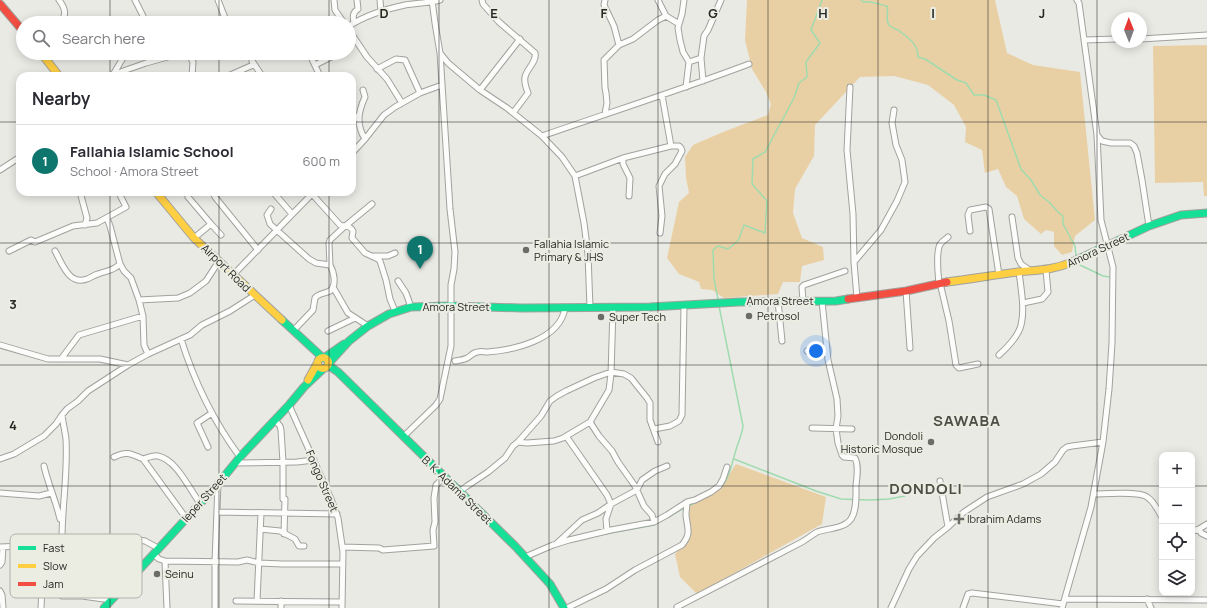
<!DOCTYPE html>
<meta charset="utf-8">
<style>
:root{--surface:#fff;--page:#f2f2f3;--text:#2b2b33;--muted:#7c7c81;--line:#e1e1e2;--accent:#0f766e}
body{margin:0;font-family:Manrope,sans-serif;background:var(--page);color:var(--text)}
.controls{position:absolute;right:12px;bottom:12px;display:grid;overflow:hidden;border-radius:8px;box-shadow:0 2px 10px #0003}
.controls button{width:36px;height:36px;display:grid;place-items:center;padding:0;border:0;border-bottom:1px solid var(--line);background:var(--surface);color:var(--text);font:20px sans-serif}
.compass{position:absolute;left:1111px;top:12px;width:36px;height:36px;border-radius:50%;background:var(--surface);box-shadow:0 2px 10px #0003;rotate:359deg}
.you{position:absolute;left:816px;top:351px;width:14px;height:14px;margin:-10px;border:3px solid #fff;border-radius:50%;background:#1a73e8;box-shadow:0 0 0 6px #1a73e833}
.badge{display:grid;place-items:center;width:26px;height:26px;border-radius:50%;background:var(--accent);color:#fff;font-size:13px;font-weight:700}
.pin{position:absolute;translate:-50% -33px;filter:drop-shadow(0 1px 2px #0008)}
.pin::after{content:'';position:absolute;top:21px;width:14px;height:12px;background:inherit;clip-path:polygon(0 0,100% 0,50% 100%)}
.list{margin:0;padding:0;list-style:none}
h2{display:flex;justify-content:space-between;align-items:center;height:52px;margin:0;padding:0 16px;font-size:17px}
h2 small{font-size:13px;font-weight:400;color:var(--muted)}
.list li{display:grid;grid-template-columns:26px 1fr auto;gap:12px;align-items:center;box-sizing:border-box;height:72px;padding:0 16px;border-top:1px solid var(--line)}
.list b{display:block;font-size:15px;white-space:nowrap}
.list p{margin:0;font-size:13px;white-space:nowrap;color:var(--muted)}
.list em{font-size:13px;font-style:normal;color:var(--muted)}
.icon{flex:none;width:22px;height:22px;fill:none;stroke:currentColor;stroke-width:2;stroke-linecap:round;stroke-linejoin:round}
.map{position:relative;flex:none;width:1207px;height:608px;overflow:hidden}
.search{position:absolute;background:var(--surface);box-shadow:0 2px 10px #0003;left:16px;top:16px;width:340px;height:44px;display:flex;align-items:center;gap:10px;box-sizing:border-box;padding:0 14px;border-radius:22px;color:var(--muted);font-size:15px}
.panel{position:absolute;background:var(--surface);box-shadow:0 2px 10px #0003;left:16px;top:72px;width:340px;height:124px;border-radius:12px}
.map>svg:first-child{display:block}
.green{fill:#e9d0a4}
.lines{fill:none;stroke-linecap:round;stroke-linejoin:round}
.stream{stroke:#9fdbae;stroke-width:1.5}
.street-casing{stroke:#a1a19e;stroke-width:7}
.fast-casing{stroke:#a1a19e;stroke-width:9}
.slow-casing{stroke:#a1a19e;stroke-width:9}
.jam-casing{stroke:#a1a19e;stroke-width:9}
.street{stroke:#fcfcfb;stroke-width:5}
.fast{stroke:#16e098;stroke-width:7}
.slow{stroke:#ffcf43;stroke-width:7}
.jam{stroke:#f24e42;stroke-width:7}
.grid{fill:none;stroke:#272824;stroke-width:1;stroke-opacity:0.55}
.poi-dot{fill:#6b6c68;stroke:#ebede2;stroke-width:1.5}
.labels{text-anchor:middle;stroke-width:4;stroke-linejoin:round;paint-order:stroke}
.poi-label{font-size:11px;fill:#272824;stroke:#ebede2;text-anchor:start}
.street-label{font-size:11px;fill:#272824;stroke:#ebede2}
.district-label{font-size:15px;font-weight:bold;letter-spacing:1px;fill:#4d4e45;stroke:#ebede2}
.key{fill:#ebede2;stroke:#b0b2a9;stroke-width:1}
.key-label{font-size:11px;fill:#272824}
.grid-label{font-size:13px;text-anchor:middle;font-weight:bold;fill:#272824;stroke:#ebede2;stroke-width:4;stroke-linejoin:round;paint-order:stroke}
</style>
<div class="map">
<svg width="1207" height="608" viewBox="0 0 1207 608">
<rect width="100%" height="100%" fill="#eaeae5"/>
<path class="green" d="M747,0H995L1007,53L1033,65L1080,72L1095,220L1075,236L1072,252L1062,255L1054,246V232L1046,230L1041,234L1024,219L1017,196L1006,187L998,169L985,173L982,150L965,142L966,127L954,105L928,85L894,76L860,77L815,125L814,156L795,189L793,213L802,238L823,247L824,260L802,266L800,282H783L778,294L724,298L712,290L701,289L699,282L679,274L667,258L679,202L689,193L686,178L685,157L693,145L723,132L768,115L771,104L766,92L752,69L745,40Z
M1207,45V196H1204L1203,182L1155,183L1153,46Z
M736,464L826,497L822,524L697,594L680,577L675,554L691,537L687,506L721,487Z"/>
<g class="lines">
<path class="stream" d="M861,0L863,2C871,0 879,5 887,6C889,12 885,20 889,25C891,27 895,29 898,30C908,38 918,43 918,57L925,59L957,80L966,83L974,95H984L996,100L1021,169L1027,176L1031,180L1040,195L1049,202L1058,212L1063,216V224L1075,246L1076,255
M1080,265L1103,276L1110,277
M718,299L714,279L713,250L718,246L728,249L738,241L744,225L765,233L767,201L752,184L753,159L765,152L794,98L799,83L807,77L806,62L820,43L811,30L822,0
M719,306L743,426C742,435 738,442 736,450C732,462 730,478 721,487
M734,459L816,491L841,499L870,500L889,499L905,496
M688,506L697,502
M605,534L654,525L684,508"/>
<defs>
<path id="street" d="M59,0C65,8 67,14 61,23
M135,0L143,16L142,23
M218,0L227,23
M334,0L335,10L344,23
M380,0L381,12
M432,0L435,23L440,53L448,63L480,90L507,108L542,136L562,157L575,176L584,223L588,254L590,308
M482,0L483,4L499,22L535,53C537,62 527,68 525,77C524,82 526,88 528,93L513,113
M605,0L604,5L614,26L619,45
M658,0L666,16L679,24
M684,0L682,14L679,24L678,28L680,40L683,52L689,62L686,87
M1077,0L1079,3L1097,135L1102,141L1111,143H1130L1134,146L1137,153L1142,180L1149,226
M354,23C353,17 352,13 358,9L357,0
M349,26C366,15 386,9 405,5C417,3 429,3 440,0
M349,30L367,57L387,79L402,103
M1141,39L1207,35
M1084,40L1117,39
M188,53L193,62L192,76
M260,53L253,58L252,61L262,76
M309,53L319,74
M701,58L703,81
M689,62L701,58L704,36L708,30L721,0
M315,65L333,56
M377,69L396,59L405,60L420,93
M114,73L126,53
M109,76L146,63L182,53
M228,76L253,65
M850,87L847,150L853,214L854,262L857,298
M363,90L365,97C358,112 356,125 365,139
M480,90L520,39
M662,95L671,146
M605,114L607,103L606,93L605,88L604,60L619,45L633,39L658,20L666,16
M352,121L359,115
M542,136C611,112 680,90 749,64
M352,153L365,139L384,115L395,107L420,93L442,85
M623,158V164L630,178L629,196
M0,170L20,157
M575,176L623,158L671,146H679L681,148L682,151L675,164L665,174L659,186L662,216L660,233
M80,192L87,218L85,225
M217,192L214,195L215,197L258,250
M273,192L292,214
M312,194L340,225C346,227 350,225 353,231L352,238L365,253L378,259L380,261L386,280L390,299L395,311
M188,197L211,224L194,238
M271,209L267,215L270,224L309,259L316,263L330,265C334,272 337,285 330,291C326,293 321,293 317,296L315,298L313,310L293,331
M1012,217L1018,258L1021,264L1031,271
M107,218L110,226L120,264L124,271L131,278L139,300L143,316L144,345L148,354
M211,224L221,235
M970,231L968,215L970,210L986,207L989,209L999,275
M9,251L31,240L35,242L73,226L97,223L126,207L119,193L121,192
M55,251C62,263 69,286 87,279C90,278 94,275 98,274C107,270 112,272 120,264
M374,256H388L395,253
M854,262L881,230L897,201L905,182L902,160L896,145L892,123L894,110
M330,265L329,243L330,240L344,227L372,204
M233,275L313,193
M398,281L406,293L411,307
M940,283L949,321L956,365L959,368L978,364
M939,284C938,272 936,258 939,247C940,242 945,240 948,237
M333,287L348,313L368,326
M906,291L910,348
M139,300L178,298L190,293L206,281L219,261
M778,301L782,341
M803,301L802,287L804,285L845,271
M1023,303L1042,299L1048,292L1046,270
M328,331L355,318
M181,339C194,381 214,422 240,457
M0,345L48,359H100L128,365
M807,351L810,353H827
M999,355C1007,348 1019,335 1021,325C1025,310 1021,288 1019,272
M61,359L79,335L143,316
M455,361C459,360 464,360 467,358C471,356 473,352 478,352C481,351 484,352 487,352C514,350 560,340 565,308
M289,405L331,499L338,518L343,552L342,608
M62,415C63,423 65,431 66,439C68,473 62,506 62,539L139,540L145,541L158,548
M275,420L280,426L281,430L283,462V499H285L284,534
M590,422L599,436L612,451L618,462L635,486L644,506L652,515L654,522
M812,428L852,429
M654,429L670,426L679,421L682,415L684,306
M403,437L436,405L440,399L451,346V285L454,269L455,252L450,209L440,53
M518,442L527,443L554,441L563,438L590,422L609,390L611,374L613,308
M208,447L197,423L212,413
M114,457C126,451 130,453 143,459L186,518
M0,459L14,454L44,436L56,424L62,415L67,409L78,401L88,391L128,365L148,354L190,335L202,325L230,311L255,295
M143,459C147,458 154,455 158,456C177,460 189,489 200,503
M235,463L297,462L314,460
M44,466C48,484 56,501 60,519
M940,481L948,527
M459,492L467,486L488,472L505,458L513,446L518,442L541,416L550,401L557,396L566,391L594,378L611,372L624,374L631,378L647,398L650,403V420L658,442
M0,493L39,496L51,493
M1094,494C1105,494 1138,491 1147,497C1154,501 1158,511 1162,517
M217,512L337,514
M260,529L280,531L295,539L299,546H304
M1199,529L1201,533L1207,536
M607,531L606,519L611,504L637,490L642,480L655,471L667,466
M1192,531L1199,529L1207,524
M556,544L582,520L598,513L611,504L607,495L566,436
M0,547L44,545L51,540L62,539
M342,547L379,548L383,550L434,546L433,530L435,522L434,498L436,485L444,477
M153,554L159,559L165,561L238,562L247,560L259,563L282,564H343
M525,557L553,545L569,540L611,530L654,522L667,515L687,502L695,500L711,492L719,486L723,479L727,467
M165,561L167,608
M0,565L2,562L3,547
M66,570L76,575L82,579V596
M0,591L2,595L3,608
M42,591L62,592V596H82L111,600
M1065,599L1207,600
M1147,599L1151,608
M236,601L342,602
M257,601L261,513
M677,607L802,542C807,539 812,535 817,532C828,528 844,529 851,519C857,510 856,495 856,485C857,477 859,466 855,458L844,457L842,455L838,443L836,429L838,416L837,399L828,360L822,301
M41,608L44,545
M215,608V562L218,484
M281,608V601
M567,608L606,589L635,570L682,545C692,533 687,528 686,515C686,511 687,506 687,502
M891,608L909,569L917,556L934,538L948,527L964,512L987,497L1023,484L1041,474L1055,462L1063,450L1067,447L1072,446L1103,442
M963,608L968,594L972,593L1063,604
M1062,608L1091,507L1103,442L1109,389L1112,343L1113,267L1101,220L1097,135"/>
<path id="fast" d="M1072,262L1149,226L1181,215L1207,213
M282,320L323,358
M324,358L344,344
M329,363L349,341L368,326L389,314L411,307L451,306L522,308L650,307L739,302L836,301L848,299
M328,365L338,372L515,546L550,584L564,608
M104,608L218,484L240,457L289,405L304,387L323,369"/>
<path id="slow" d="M41,53L59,76
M156,192L194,238L282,320
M947,282C971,279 994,275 1018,272C1038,270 1054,270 1072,262
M317.5 363a5.5 5.5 0 1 1 11 0a5.5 5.5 0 1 1-11 0Z
M308,380L317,364"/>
<path id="jam" d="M0,4L23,31
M848,299L906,291L947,282"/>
</defs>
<use href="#street" class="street-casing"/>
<use href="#fast" class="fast-casing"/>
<use href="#slow" class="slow-casing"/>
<use href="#jam" class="jam-casing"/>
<use href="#street" class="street"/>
<use href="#fast" class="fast"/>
<use href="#slow" class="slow"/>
<use href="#jam" class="jam"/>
</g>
<path class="grid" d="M110,0V23M219,0V23M329,0V23M439,0V608M549,0V608M658,0V608M768,0V608M878,0V608M988,0V608M1097,0V608M110,53V76M219,53V76M329,53V76M0,122H20M352,122H1207M110,192V608M219,192V608M329,192V608M0,243H1207M0,365H1207M0,486H1162M1192,486H1207"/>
<g class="poi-dot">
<circle cx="526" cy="250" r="4"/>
<circle cx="749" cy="316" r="4"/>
<circle cx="601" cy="317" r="4"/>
<circle cx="931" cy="442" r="4"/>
<path d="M957 513h4v4h4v4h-4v4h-4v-4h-4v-4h4z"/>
<circle cx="157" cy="574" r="4"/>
</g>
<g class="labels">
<g class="poi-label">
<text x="534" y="248">Fallahia Islamic<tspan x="534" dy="13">Primary &amp; JHS</tspan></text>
<text x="757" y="320">Petrosol</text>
<text x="609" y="321">Super Tech</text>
<text x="923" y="440" text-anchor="end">Dondoli<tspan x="923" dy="13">Historic Mosque</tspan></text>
<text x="967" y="523">Ibrahim Adams</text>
<text x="165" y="578">Seinu</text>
</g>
<g class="street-label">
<text transform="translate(1098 250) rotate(-25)" y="4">Amora Street</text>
<text transform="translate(226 268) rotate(44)" y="4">Airport Road</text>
<text x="780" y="305">Amora Street</text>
<text x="456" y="311">Amora Street</text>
<text transform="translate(322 481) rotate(67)" y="4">Fongo Street</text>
<text transform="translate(457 490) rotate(44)" y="4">B. K. Adama Street</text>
<text transform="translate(204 498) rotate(-48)" y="4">Ieper Street</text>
</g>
<g class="district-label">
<text x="967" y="426">SAWABA</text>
<text x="926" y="494">DONDOLI</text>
</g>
</g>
<rect x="10" y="534" width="132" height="64" rx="6" class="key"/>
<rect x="18" y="546" width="18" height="4" fill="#16e098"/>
<rect x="18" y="564" width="18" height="4" fill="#ffcf43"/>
<rect x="18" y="582" width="18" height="4" fill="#f24e42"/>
<g class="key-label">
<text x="43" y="552">Fast</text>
<text x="43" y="570">Slow</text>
<text x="43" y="588">Jam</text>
</g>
<g class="grid-label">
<text x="384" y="18">D</text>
<text x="494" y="18">E</text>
<text x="604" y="18">F</text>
<text x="713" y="18">G</text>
<text x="823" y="18">H</text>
<text x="933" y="18">I</text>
<text x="1042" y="18">J</text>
<text x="13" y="309">3</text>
<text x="13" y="430">4</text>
</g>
</svg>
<div class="controls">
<button>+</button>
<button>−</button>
<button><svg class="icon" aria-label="locate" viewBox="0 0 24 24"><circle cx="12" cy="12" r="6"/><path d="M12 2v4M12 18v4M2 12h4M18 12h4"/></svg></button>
<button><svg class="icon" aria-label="layers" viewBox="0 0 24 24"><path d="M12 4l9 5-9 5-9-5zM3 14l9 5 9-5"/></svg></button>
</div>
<svg class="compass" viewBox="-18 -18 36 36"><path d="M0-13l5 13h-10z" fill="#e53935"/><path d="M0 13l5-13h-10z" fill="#7c7c81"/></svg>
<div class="you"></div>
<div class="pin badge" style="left:420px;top:269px">1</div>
<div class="search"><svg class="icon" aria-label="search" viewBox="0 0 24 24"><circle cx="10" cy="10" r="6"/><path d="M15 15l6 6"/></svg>Search here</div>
<section class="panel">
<h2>Nearby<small></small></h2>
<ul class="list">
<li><span class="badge">1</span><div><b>Fallahia Islamic School</b><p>School · Amora Street</p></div><em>600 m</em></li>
</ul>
</section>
</div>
